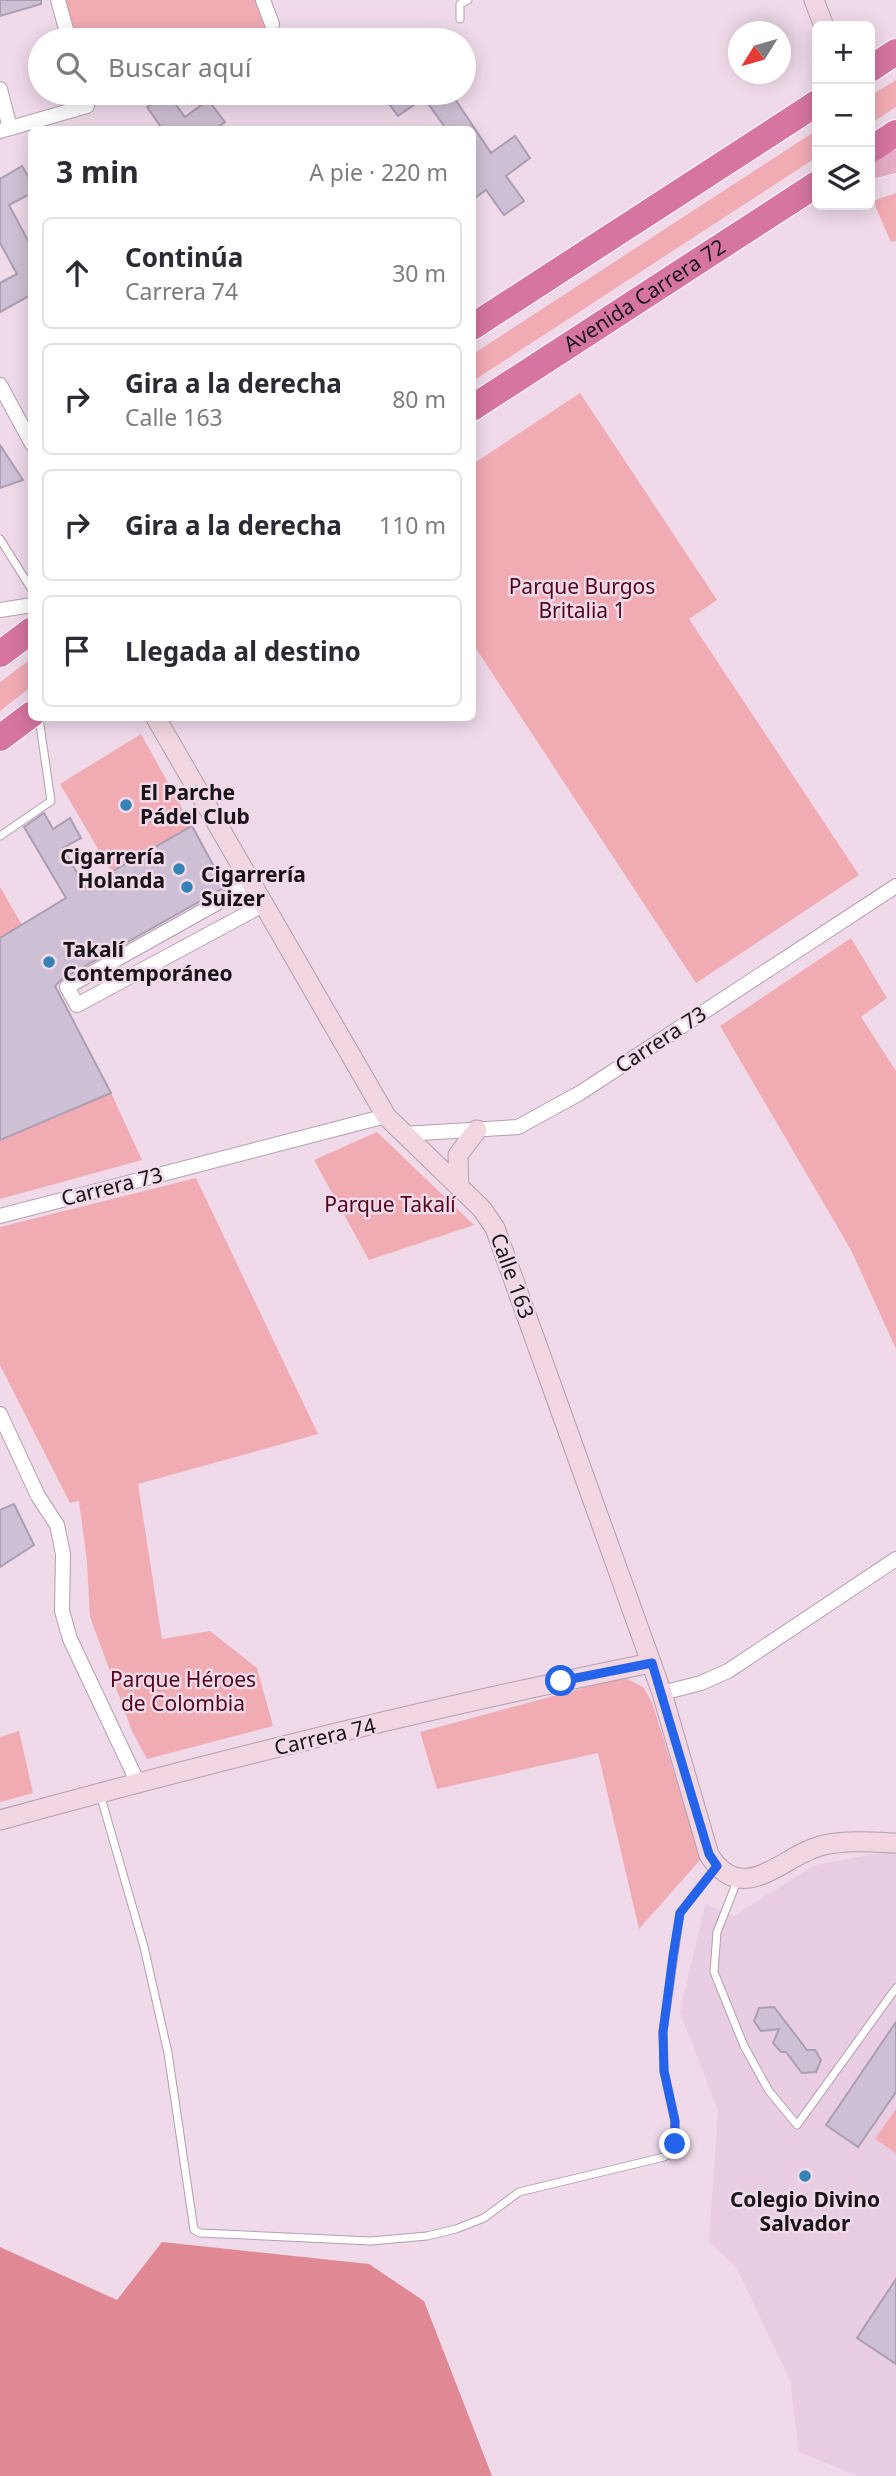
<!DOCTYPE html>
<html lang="es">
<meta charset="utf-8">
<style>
:root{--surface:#fff;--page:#f7f7f7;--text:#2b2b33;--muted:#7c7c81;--line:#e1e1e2}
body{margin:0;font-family:"Noto Sans",sans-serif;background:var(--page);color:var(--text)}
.controls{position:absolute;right:21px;top:21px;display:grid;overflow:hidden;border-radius:10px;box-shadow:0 4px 18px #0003}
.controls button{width:63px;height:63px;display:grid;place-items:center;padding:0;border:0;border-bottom:2px solid var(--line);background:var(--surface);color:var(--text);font:35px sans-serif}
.compass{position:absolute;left:728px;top:21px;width:63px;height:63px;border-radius:50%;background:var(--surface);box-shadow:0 4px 18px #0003;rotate:233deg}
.stop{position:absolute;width:21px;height:21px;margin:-16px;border:5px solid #2563eb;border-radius:50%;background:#fff}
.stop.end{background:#2563eb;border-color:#fff;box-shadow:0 2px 7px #0008}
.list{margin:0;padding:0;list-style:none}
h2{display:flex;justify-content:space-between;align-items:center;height:91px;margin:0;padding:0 28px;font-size:30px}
h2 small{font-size:23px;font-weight:400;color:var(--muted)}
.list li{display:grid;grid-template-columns:46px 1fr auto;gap:21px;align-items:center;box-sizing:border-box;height:112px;margin:0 14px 14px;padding:0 14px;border:2px solid var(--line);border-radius:10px}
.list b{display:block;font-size:26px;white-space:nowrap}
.list p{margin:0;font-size:23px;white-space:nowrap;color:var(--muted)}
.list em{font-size:23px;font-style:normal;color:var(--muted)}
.icon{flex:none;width:38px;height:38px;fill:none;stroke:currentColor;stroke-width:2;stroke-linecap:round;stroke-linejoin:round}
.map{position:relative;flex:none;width:896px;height:2476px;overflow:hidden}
.search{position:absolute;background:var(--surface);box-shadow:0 4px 18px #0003;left:28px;top:28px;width:448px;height:77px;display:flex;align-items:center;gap:18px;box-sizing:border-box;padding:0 24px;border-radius:38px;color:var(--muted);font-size:26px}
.panel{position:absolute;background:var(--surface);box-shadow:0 4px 18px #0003;left:28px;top:126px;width:448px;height:595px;border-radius:10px}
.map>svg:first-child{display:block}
.built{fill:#e9cde2}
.green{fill:#f1abb3}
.forest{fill:#e08995}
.building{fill:#cec0d4;stroke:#ac9eb2;stroke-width:2}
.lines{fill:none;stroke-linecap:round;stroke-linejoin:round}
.lane-casing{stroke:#b39faf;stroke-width:9}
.street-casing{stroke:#b39faf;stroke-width:16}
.secondary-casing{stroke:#b39faf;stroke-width:21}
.primary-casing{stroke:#fff;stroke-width:24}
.highway-casing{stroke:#fff;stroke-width:28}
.lane{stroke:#fff;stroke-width:7}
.street{stroke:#fff;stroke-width:14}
.secondary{stroke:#f2d6e2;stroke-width:19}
.primary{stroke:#e6acc6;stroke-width:23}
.highway{stroke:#d575a0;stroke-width:26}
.route{stroke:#2563eb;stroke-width:9}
.poi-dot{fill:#3582b5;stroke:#f0daea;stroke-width:2.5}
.labels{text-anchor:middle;stroke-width:5;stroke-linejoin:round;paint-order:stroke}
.street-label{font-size:21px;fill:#191218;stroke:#f0daea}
.park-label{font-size:21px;fill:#52031b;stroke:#f0daea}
.poi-label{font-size:21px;font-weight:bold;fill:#191218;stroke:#f0daea;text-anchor:start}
</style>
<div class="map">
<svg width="896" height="2476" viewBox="0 0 896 2476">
<rect width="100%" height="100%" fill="#f0daea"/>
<path class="built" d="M896,1850V2476H857L799,2452L790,2380L735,2265L709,2242L718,2111L680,2012L705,1904L734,1916L815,1865Z"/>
<path class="green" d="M64,0H256L271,40H76Z
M896,80V107L870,124V96Z
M817,130V157L473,381V354Z
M896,193V241L891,242L873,201Z
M580,393L717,600L689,619L859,875L696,983L473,644V464Z
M31,659V687L0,711V682Z
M141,734L192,826L111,871L60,784Z
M0,887L22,925L0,938Z
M851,938L887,998L861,1017L896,1071V1349L851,1250L720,1026Z
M111,1093L142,1160L0,1199V1140Z
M377,1132L474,1225L369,1260L314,1160Z
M196,1178L318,1434L138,1484L162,1639L210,1631L257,1668L273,1726L147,1759L132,1731L90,1617L87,1562L79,1501L70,1503L0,1365V1227Z
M624,1677L644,1688L652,1702L701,1859L639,1929L598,1753L437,1789L420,1732Z
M19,1731L33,1793L0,1802V1737Z
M896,2109V2153L875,2139Z"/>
<path class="forest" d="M162,2242L369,2264L424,2301L492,2476H0V2247L117,2300Z"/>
<path class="building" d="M0,0H41V4L0,16Z
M167,93L185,117L208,100L225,122L214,130H163L147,107Z
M381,93H451L491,153L515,136L530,158L506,176L524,201L504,215L486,190L472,200V130H447L424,98L398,116Z
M22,166L32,183V193L9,205L32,248V301L29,296L0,312V283L17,274L0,243V179Z
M0,445L23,480L0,488Z
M44,813L53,829L70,818L81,838L63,848L85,887L192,826L225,887L62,979L55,986L111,1093L0,1140V938L66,898L24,827Z
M14,1504L34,1545L0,1567V1510Z
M774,2007L807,2050H815L821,2060L816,2072L802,2073L786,2052H781L773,2043L779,2029L761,2031L754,2021L759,2008Z
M896,2022V2092L858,2147L826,2125Z
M896,2279V2364L857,2338Z"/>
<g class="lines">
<defs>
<path id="lane" d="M460,19V4L468,0
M0,539L32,590
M0,836L51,801L39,718
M100,1794L144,1947L168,2053L194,2230L200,2233L371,2241L427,2236L456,2229L484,2218L519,2192L664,2157L672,2152L675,2121L664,2071L663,2032L680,1913L716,1867
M738,1879L717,1932L714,1972L744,2046L769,2091L797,2125L896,1988"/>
<path id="street" d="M58,0L69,40
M263,0L272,24
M0,89L10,128
M0,131L87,106L84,93
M0,385L32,444
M0,610L32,605
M251,884L67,987L77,1005L263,905
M404,1134L518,1127L580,1093L896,886
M0,1216L386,1116
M0,1414L38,1496L57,1525L63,1554L62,1611L70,1639L137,1781
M662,1693L701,1683L728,1671L896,1559"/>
<path id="secondary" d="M814,0L824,26
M156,718L386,1116L482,1209L495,1228L662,1693L709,1855C744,1909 783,1854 824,1845C847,1840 873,1842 896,1843
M459,1186L458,1155L477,1130
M0,1820C215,1761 433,1707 651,1663"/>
<path id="primary" d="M870,168L896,161"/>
<g id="highway">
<path d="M870,69L896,52"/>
<path d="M870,150L896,133"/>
<path d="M472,327L817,103"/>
<path id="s1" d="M472,408L817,184"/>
<path d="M0,654L32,630"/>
<path d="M0,738L32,714"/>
</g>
</defs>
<use href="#lane" class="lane-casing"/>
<use href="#street" class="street-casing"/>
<use href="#secondary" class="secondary-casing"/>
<use href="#primary" class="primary-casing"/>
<use href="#highway" class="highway-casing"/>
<use href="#lane" class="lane"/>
<use href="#street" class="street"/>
<use href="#secondary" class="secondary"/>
<use href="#primary" class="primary"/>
<use href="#highway" class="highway"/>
</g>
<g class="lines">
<path class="route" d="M561,1681L652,1663L709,1854L717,1866L680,1913L673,1956L663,2032L664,2071L675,2121V2144"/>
</g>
<g class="poi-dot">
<circle cx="126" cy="805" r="7"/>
<circle cx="179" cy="869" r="7"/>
<circle cx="187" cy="887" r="7"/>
<circle cx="49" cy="962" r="7"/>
<circle cx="805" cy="2176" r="7"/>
</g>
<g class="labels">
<g class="street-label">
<text dy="7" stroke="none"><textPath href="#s1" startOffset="206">Avenida Carrera 72</textPath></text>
<text transform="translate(661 1040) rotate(-33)" y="7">Carrera 73</text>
<text transform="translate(112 1187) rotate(-14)" y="7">Carrera 73</text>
<text transform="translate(512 1276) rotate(70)" y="7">Calle 163</text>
<text transform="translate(325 1737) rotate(-13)" y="7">Carrera 74</text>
</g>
<g class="park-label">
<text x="582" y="594">Parque Burgos<tspan x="582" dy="24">Britalia 1</tspan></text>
<text x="390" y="1212">Parque Takalí</text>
<text x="183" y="1687">Parque Héroes<tspan x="183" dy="24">de Colombia</tspan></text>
</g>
<g class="poi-label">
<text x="140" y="800">El Parche<tspan x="140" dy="24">Pádel Club</tspan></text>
<text x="165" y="864" text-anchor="end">Cigarrería<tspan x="165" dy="24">Holanda</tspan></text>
<text x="201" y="882">Cigarrería<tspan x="201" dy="24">Suizer</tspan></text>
<text x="63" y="957">Takalí<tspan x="63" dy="24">Contemporáneo</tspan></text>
<text x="805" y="2207" text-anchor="middle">Colegio Divino<tspan x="805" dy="24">Salvador</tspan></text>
</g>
</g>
</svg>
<div class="controls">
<button>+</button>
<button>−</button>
<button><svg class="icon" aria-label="layers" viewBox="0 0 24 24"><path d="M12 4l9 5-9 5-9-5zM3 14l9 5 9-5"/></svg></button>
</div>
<svg class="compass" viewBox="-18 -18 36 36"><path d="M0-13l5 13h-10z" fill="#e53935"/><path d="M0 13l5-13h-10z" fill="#7c7c81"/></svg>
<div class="stop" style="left:561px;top:1681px"></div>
<div class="stop end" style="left:675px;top:2144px"></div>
<div class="search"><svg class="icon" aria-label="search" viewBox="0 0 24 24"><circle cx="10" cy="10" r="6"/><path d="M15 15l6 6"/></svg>Buscar aquí</div>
<section class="panel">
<h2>3 min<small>A pie · 220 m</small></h2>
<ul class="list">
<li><svg class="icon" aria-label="ahead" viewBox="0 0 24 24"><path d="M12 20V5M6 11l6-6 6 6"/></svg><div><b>Continúa</b><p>Carrera 74</p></div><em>30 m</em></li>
<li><svg class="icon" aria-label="right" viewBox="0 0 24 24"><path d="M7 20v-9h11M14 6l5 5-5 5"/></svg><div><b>Gira a la derecha</b><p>Calle 163</p></div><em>80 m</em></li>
<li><svg class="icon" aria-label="right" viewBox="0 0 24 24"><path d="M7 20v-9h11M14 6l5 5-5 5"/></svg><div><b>Gira a la derecha</b></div><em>110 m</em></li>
<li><svg class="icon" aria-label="arrive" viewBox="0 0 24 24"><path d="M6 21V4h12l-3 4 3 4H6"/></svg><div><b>Llegada al destino</b></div></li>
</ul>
</section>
</div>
